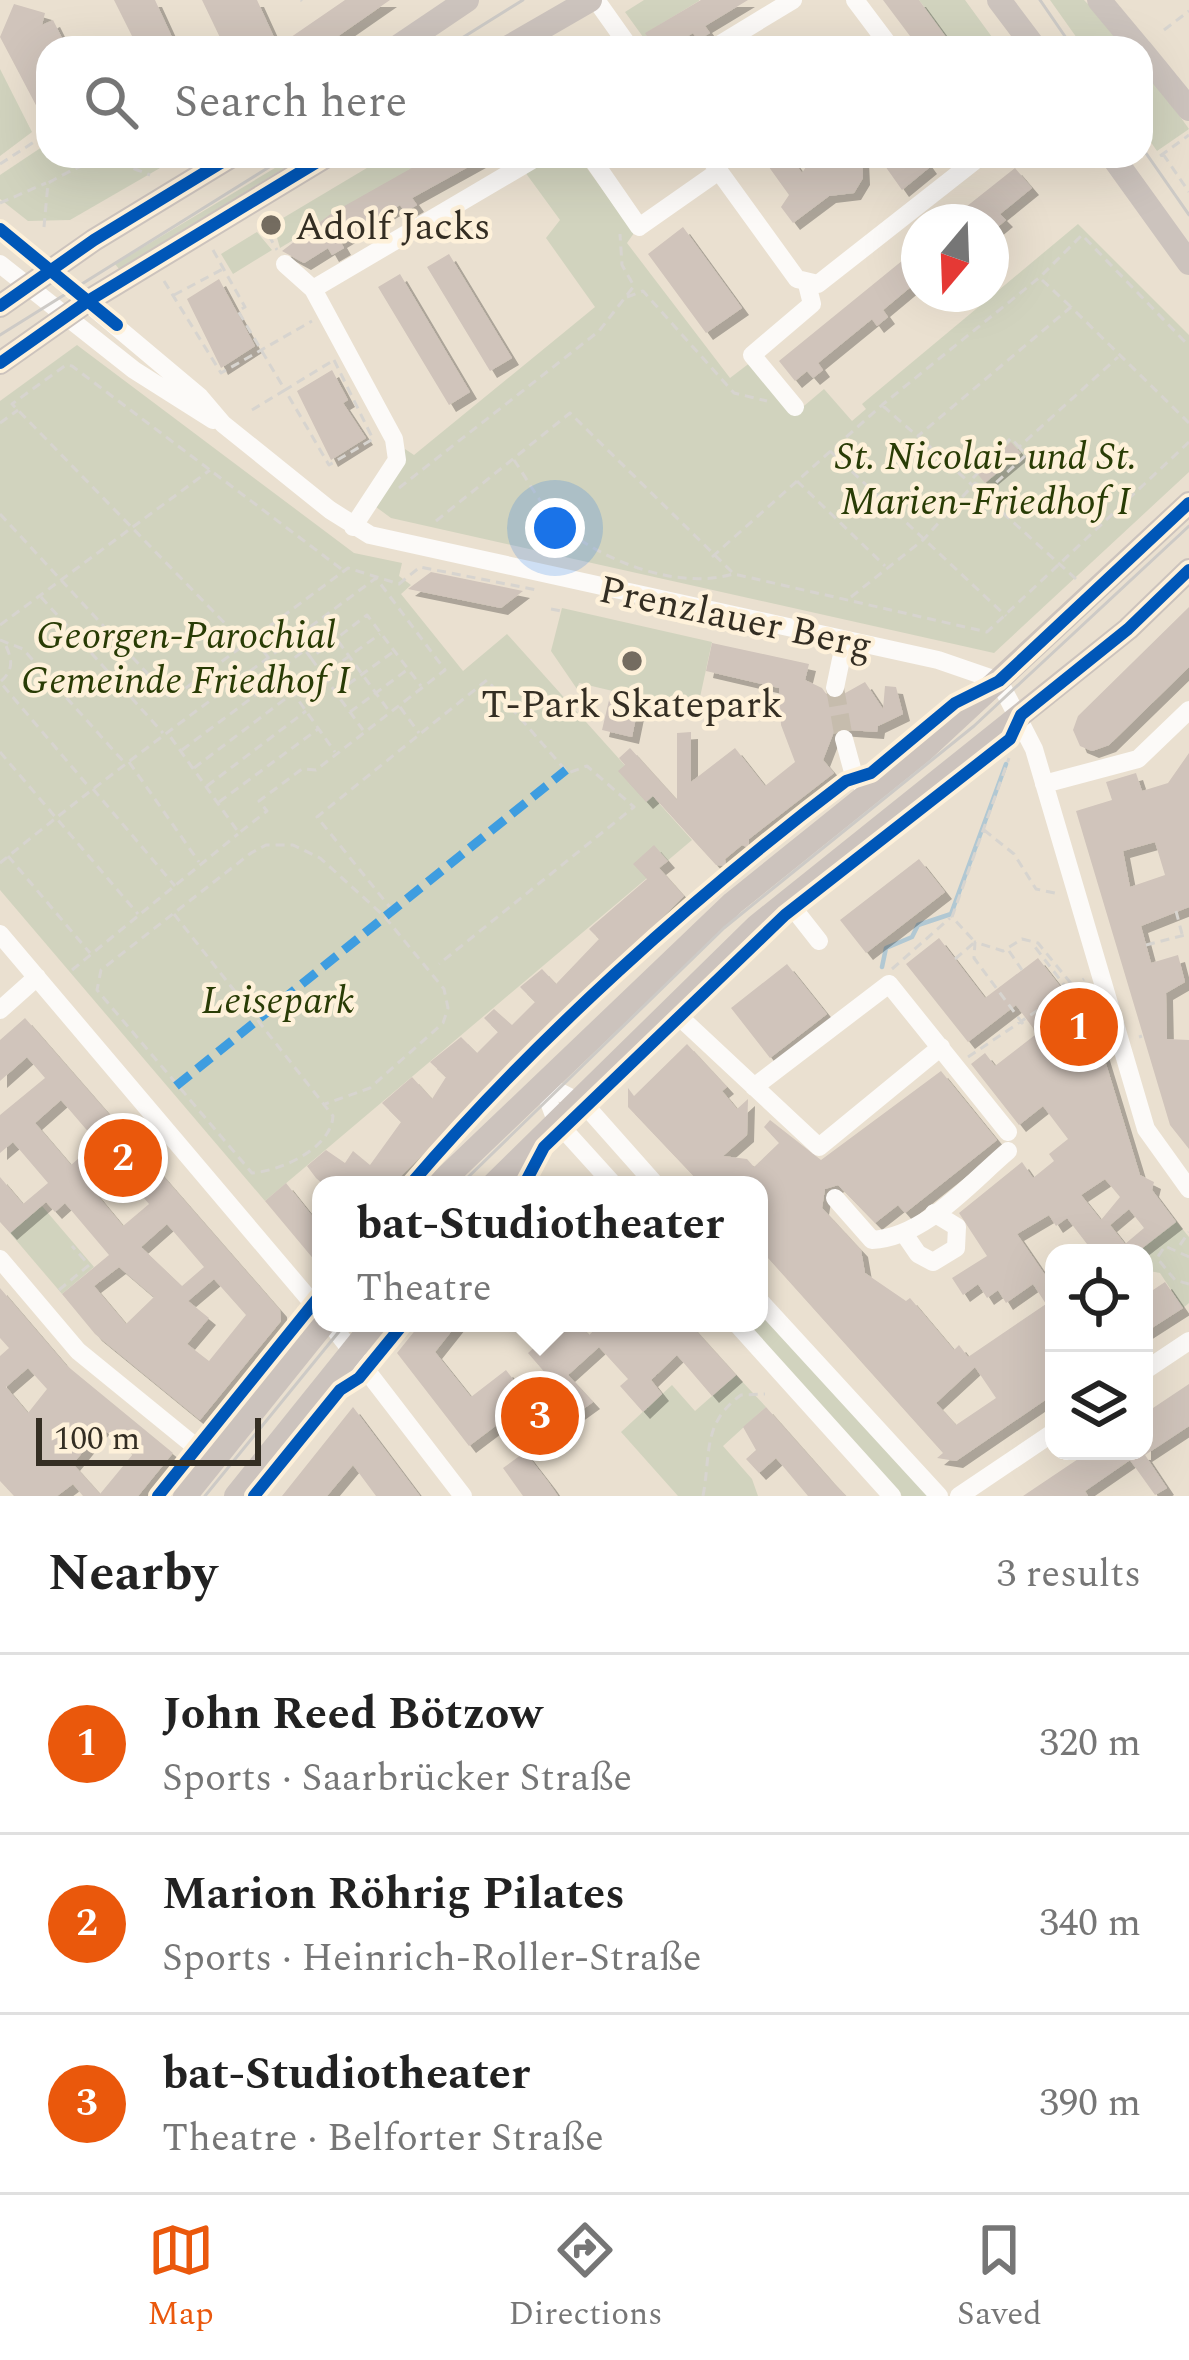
<!DOCTYPE html>
<meta charset="utf-8">
<style>
:root{--surface:#fff;--page:#f2f2f2;--text:#222;--muted:#767676;--line:#e0e0e0;--accent:#ea580c}
body{margin:0;font-family:Spectral,serif;background:var(--page);color:var(--text)}
.controls{position:absolute;right:36px;bottom:36px;display:grid;overflow:hidden;border-radius:24px;box-shadow:0 12px 48px #0002}
.controls button{width:108px;height:108px;display:grid;place-items:center;padding:0;border:0;border-bottom:3px solid var(--line);background:var(--surface);color:var(--text);font:60px sans-serif}
.compass{position:absolute;left:901px;top:204px;width:108px;height:108px;border-radius:50%;background:var(--surface);box-shadow:0 12px 48px #0002;rotate:199deg}
.scale{position:absolute;left:36px;bottom:30px;width:225px;box-sizing:border-box;padding-left:12px;border:6px solid #342e23;border-top:0;font-size:33px;line-height:42px;white-space:nowrap;color:#342e23;-webkit-text-stroke:9px #fef1da;paint-order:stroke}
.you{position:absolute;left:555px;top:528px;width:42px;height:42px;margin:-30px;border:9px solid #fff;border-radius:50%;background:#1a73e8;box-shadow:0 0 0 18px #1a73e833}
.badge{display:grid;place-items:center;width:78px;height:78px;border-radius:50%;background:var(--accent);color:#fff;font-size:39px;font-weight:700}
.pin{position:absolute;translate:-50% -50%;border:6px solid #fff;box-shadow:0 3px 12px #0006}
.popup{position:absolute;left:312px;top:1176px;width:456px;height:156px;box-sizing:border-box;display:grid;place-content:center;border-radius:24px;background:var(--surface);filter:drop-shadow(0 3px 9px #0005);font-size:39px;white-space:nowrap;color:var(--muted)}
.popup b{font-size:45px;color:var(--text)}
.popup::after{content:'';position:absolute;left:50%;top:100%;margin-left:-24px;border:24px solid transparent;border-top-color:var(--surface)}
.list{margin:0;padding:0;list-style:none}
h2{display:flex;justify-content:space-between;align-items:center;height:156px;margin:0;padding:0 48px;font-size:51px}
h2 small{font-size:39px;font-weight:400;color:var(--muted)}
.list li{display:grid;grid-template-columns:78px 1fr auto;gap:36px;align-items:center;box-sizing:border-box;height:180px;padding:0 48px;border-top:3px solid var(--line)}
.list b{display:block;font-size:45px;white-space:nowrap}
.list p{margin:0;font-size:39px;white-space:nowrap;color:var(--muted)}
.list em{font-size:39px;font-style:normal;color:var(--muted)}
.icon{flex:none;width:66px;height:66px;fill:none;stroke:currentColor;stroke-width:2;stroke-linecap:round;stroke-linejoin:round}
.map{position:relative;flex:none;width:1189px;height:1496px;overflow:hidden}
.search{position:absolute;background:var(--surface);box-shadow:0 12px 48px #0002;left:36px;right:36px;top:36px;height:132px;display:flex;align-items:center;gap:30px;box-sizing:border-box;padding:0 42px;border-radius:36px;color:var(--muted);font-size:45px}
.sheet{height:696px;background:var(--surface)}
nav{display:flex;justify-content:space-around;align-items:center;box-sizing:border-box;height:168px;border-top:3px solid var(--line);background:var(--surface);font-size:33px;color:var(--muted)}
nav a{display:grid;justify-items:center;gap:6px}
nav .on{color:var(--accent)}
.map>svg:first-child{display:block}
.green{fill:#d1d3be}
.lines{fill:none;stroke-linecap:round;stroke-linejoin:round}
.stream{stroke:#b1c8d3;stroke-width:4.5}
.building{fill:#d0c4bb;fill-rule:evenodd;filter:url(#shadow)}
.minor-tunnel{stroke:#c6bcad;stroke-width:18;stroke-dasharray:18 9;stroke-linecap:butt}
.path{stroke:#d7d4cf;stroke-width:3;stroke-dasharray:9 6;stroke-linecap:butt}
.minor{stroke:#fcfaf8;stroke-width:18}
.major{stroke:#ccc3bd;stroke-width:24}
.tram{stroke:#cdcac6;stroke-width:3}
.quiet{stroke:#3e9de0;stroke-width:9;stroke-dasharray:18 9;stroke-linecap:butt}
.cycleway-casing{stroke:#fef1da;stroke-width:20}
.cycleway{stroke:#0057b8;stroke-width:12}
.poi-dot{fill:#746c60;stroke:#fef1da;stroke-width:4.5}
.labels{text-anchor:middle;stroke-width:9;stroke-linejoin:round;paint-order:stroke}
.poi-label{font-size:39px;fill:#342e23;stroke:#fef1da;text-anchor:start}
.park-label{font-size:39px;font-style:italic;fill:#293c05;stroke:#fef1da}
.street-label{font-size:39px;fill:#342e23;stroke:#fef1da}
</style>
<div class="map">
<svg width="1189" height="1496" viewBox="0 0 1189 1496">
<defs>
<filter id="shadow"><feDropShadow dx="7" dy="7" stdDeviation="0" flood-color="#0004"/></filter>
</defs>
<rect width="100%" height="100%" fill="#eae0d0"/>
<path class="green" d="M644,0H699V1L646,33L651,48L625,12Z
M919,0H965L1000,48H954Z
M1050,0H1084L1130,48H1084Z
M1141,62L1189,129L1157,151L1141,128Z
M0,69L32,132L0,156Z
M48,143V156H163L167,164L70,220L28,221L0,199V175Z
M295,156H304L119,269L115,264Z
M387,156H433L280,248L273,224Z
M551,156H578L634,233L627,243L730,378L751,362L798,411L824,389L852,421L866,409L862,404L1078,224L1189,335V472L994,653L391,518L376,507L399,472L405,449L414,455L595,307L546,238L560,220L525,172Z
M257,232L272,250L233,274L221,254Z
M77,345L354,553L402,563L399,576L411,585L401,594L463,671L507,634L692,840L265,1201L0,890V401Z
M562,608L712,642L697,711L579,683L577,689L551,651Z
M42,1206L94,1267L62,1294L10,1233Z
M1176,1221L1189,1237V1303L1183,1308L1160,1273L1144,1270V1253H1136Z
M759,1309L929,1496H902L746,1323H759Z
M736,1375L766,1407L723,1446L752,1479L758,1496H678L621,1432L672,1385L695,1411Z"/>
<g class="lines">
<path class="stream" d="M882,967L886,948L912,937L918,925L951,914L1006,764"/>
</g>
<path class="building" d="M114,0H155L177,48H138Z
M202,0H257L278,46L345,0H390L321,48H225Z
M701,0H748L705,26L710,33L698,40L693,33L668,48H654L645,33Z
M883,0H919L954,48H919Z
M14,4L45,13L42,25L53,20L67,48H48V128L0,37Z
M433,156H488L412,198L417,205L405,212L400,205L340,241L344,248L332,255L328,248L304,263L282,251L332,213Z
M761,156H790L802,173L813,156H862L863,178L854,193L829,196L793,223L781,207L789,195Z
M878,156H922L930,167L902,190Z
M1015,168L1032,188L1000,214L1006,220L994,230L991,222H947Z
M683,227L742,308L706,333L648,254Z
M919,247V280L883,310L888,317L877,326L872,319L818,363L823,370L813,378L807,371L795,381L779,361Z
M449,254L512,358L490,371L427,267Z
M400,274L470,392L449,405L378,287Z
M219,279L255,346L221,368L187,299Z
M332,370L348,400L343,403L366,438L331,460L297,391Z
M1011,442L1021,453L985,483L976,472Z
M431,572L523,591L501,608L408,589Z
M1189,607V667L1109,745L1092,751L1080,746L1073,730L1078,716Z
M712,643L809,664L805,680L822,688L831,701L865,682L883,709L885,686L896,687L903,714L878,726L877,732L835,729L823,760L834,773L749,839V848L742,845L725,859L726,866L716,865L653,796L646,802L618,771L625,765L619,758L630,748L677,800V733L691,732V782L735,748L765,786L795,762L781,725L779,688L706,671Z
M610,696L639,703L632,737L602,730Z
M1189,753V907L1141,926L1151,963L1178,955L1185,982L1166,993L1167,1039L1189,1040V1149L1170,1125L1076,811L1112,800L1106,782L1136,773L1142,791L1168,783ZM1155,842L1165,875L1130,887L1123,851Z
M654,845L668,861L659,868L684,896L392,1185H324L316,1178L307,1166L326,1150L345,1163L353,1151L370,1165L401,1122L382,1103L412,1077L432,1099L446,1077L430,1062L461,1037L477,1053L498,1032L484,1018L494,1009L512,1025L535,1002L520,987L542,969L556,984L599,939L589,929L647,879L633,864Z
M919,859L945,892L866,953L840,920Z
M939,938L985,998L1038,958L1074,1004L1085,995L1140,1175L1154,1182L1152,1190L1176,1222L1136,1253H1076L1087,1244L1067,1218L1056,1226L1049,1215L1017,1234L1054,1288V1394L956,1461L937,1458L943,1453L759,1248V1185H702L628,1107V1088L634,1096L687,1044L727,1087L722,1091L737,1109L748,1099L747,1135L723,1156L747,1159L754,1167L779,1143L764,1127L770,1120L821,1160L941,1071L997,1140L905,1213L898,1205L875,1223L838,1185L825,1189L822,1208L861,1250L865,1273L906,1301L910,1298L954,1350L959,1345L968,1357L1046,1304L1033,1284L1006,1303L998,1290L987,1298L978,1284L963,1295L952,1278L987,1256L959,1213L1022,1162L1033,1178L1054,1161L1049,1154L1068,1139L1043,1106L1019,1125L971,1064L985,1053L995,1066L1035,1035L1033,1028L1016,1005L968,1042L906,964ZM1105,1179L1120,1197L1101,1220L1081,1195ZM1129,1209L1144,1228L1125,1244L1110,1225ZM975,1367L996,1398L956,1425L936,1403Z
M787,964L827,1014L770,1058L731,1008Z
M25,1018L280,1310L281,1321L200,1420L95,1334L62,1294L109,1255L65,1203L55,1212L46,1202L10,1233L0,1222V1177L23,1204L48,1183L13,1142L0,1153V1115L45,1078L27,1057L0,1081V1040ZM61,1100L97,1142L71,1165L35,1123ZM114,1163L149,1204L123,1226L88,1184ZM167,1224L204,1267L182,1286L141,1247ZM119,1267L154,1297L126,1324L94,1286ZM214,1279L246,1315L209,1361L187,1344L209,1318L188,1301Z
M286,1183L321,1227V1268L265,1201Z
M1165,1282L1183,1308L1144,1333V1296Z
M0,1288L66,1365L173,1453L138,1496H83L73,1484L57,1496H14L0,1481V1356L9,1348L0,1338ZM28,1368L47,1389L28,1413L6,1387ZM102,1428L133,1454L100,1494L73,1464Z
M421,1323H458L435,1352L471,1397L506,1370L529,1400L553,1382L528,1353L562,1323H578L589,1335L602,1323H689L736,1375L712,1396L677,1355L651,1380L662,1394L643,1412L620,1386L628,1379L599,1347L568,1375L593,1402L532,1446L514,1412L469,1446L397,1353Z
M1189,1384V1426L1145,1455L1167,1488L1155,1495L1130,1460L1085,1491L1088,1496H1023L1090,1451L1144,1453V1414Z
M353,1407L420,1496H376L353,1465L327,1496H282Z
M766,1407L828,1477L846,1496H808L776,1458L759,1473L746,1459L756,1450L743,1427Z
M525,1452L549,1483L558,1496H523L503,1468Z"/>
<g class="lines">
<path class="minor-tunnel" d="M835,688L844,739"/>
<path class="path" d="M301,0L302,1
M1164,30L1189,11
M1163,154L1189,192
M1160,156L1189,135
M0,164L48,133
M0,203L46,183
M261,222L277,250
M44,227L48,183C93,158 102,155 150,175
M213,250L245,307L238,311L285,390L252,410
M1042,280L1070,306
M164,281L221,373L312,321
M174,295L223,269
M627,297L643,291L734,393L767,401
M334,360L373,439L329,465L285,390Z
M883,406L916,435
M0,423L18,410
M830,451L1006,616
M514,460C529,482 545,513 565,529C608,563 680,590 733,574
M973,478L1011,438L1018,446
M797,481L885,566
M399,488L599,331L634,286L622,265L620,234
M0,514L171,699L348,568L399,584L420,567L537,590
M436,521L570,413L734,574L987,632L1189,442
M712,557L882,405L1040,277L1082,235L1189,346
M1076,579L918,436L1071,307L1189,423
M41,597L163,733
M851,597L923,540L975,483L988,490L1026,455L1019,447L1118,357
M551,609L561,611
M0,625L210,470
M254,639L278,670L305,650L311,658L367,615L421,686
M0,640L23,649L123,761
M338,641L389,711
M245,644L12,404L66,365L72,366L344,571
M6,646C13,661 13,671 0,682L89,787
M311,658L323,675L380,634
M323,675L363,730
M282,677L335,752
M336,693L393,652
M400,707L419,733
M350,712L407,670
M182,750L281,676
M0,752L138,914
M129,762L199,862
M194,768L293,693
M207,786L306,711
M93,789L175,886
M219,802L318,729
M984,830L1014,854L1036,889L1059,894
M8,856L90,953
M0,863C122,763 250,672 376,578L445,670L316,770L302,769L259,801L267,811L239,833L167,732
M393,911L317,817L487,680L568,773L587,766L634,807L439,964
M1176,911L1182,934
M174,914L333,1116C331,1149 280,1171 252,1173L97,990L101,970L251,853L266,845H293L320,858L384,916L444,989L448,1008L443,1023L370,1088L325,1104
M1146,945L1189,934
M1009,951L1022,970
M955,959L975,942L952,917L1009,758
M892,969L950,918
M72,970L238,834
M1071,989L1084,979
M1023,1024L974,958L975,942L1003,951L1022,939L1038,943L1074,987
M1139,1037L1142,1036
M968,1057L1068,990L1035,947
M1180,1245L1189,1232
M1189,1257L1165,1246L1157,1258L1175,1280L1189,1284
M59,1290L89,1265L72,1246
M703,1496C711,1454 702,1423 741,1395L765,1394"/>
<path class="minor" d="M596,0L630,48
M855,0L891,48
M714,48L793,0
M590,156L639,227L719,171
M708,156L797,279L818,284L981,156
M0,229L200,397L223,424L330,510L370,535L938,660L999,681L1034,749L1146,1129L1189,1189
M0,264L134,370L213,420
M285,264L313,289L394,439L397,460L353,527
M313,289L539,156
M795,407L752,355L812,304L807,284
M835,688L845,640
M844,739L853,772L868,794
M1044,784L1138,759L1189,710
M783,905L797,913L819,941
M0,934L321,1313
M670,1008L819,1147L941,1047
M0,1010L37,977
M542,1083L585,1105L656,1185
M542,1083L556,1121L614,1185
M754,1087L889,984L1008,1132
M835,1198L872,1240C925,1237 969,1184 1008,1151
M905,1235L918,1254L933,1262L956,1248L957,1227L934,1213
M0,1259L78,1351L213,1461
M759,1300L939,1496
M330,1323L463,1496
M736,1323L892,1496
M1144,1371L1189,1341
M959,1496L1054,1432"/>
<path class="major" d="M999,0L1035,48
M1099,0L1139,48
M396,48L467,0
M507,48L590,0
M1141,50L1189,109
M1112,156L1189,263
M0,306L94,240L232,156
M0,363L88,301L327,156
M438,1185L733,903L922,751L1189,503
M493,1185L757,926L1128,629L1189,570
M185,1496L324,1323
M236,1496L375,1323"/>
<path class="tram" d="M1040,0L1073,48
M446,48L523,0
M1141,146L1189,215
M0,335L287,156
M460,1185L724,928L974,726L1189,526
M205,1496L346,1323"/>
<path class="quiet" d="M176,1086L566,770"/>
<defs>
<path id="cycleway" d="M0,229L117,325
M0,306L94,240L232,156
M0,363L88,301L327,156
M410,1185C534,1040 694,896 846,781L871,773L955,703L999,681L1189,503
M524,1185L544,1147L785,915L1010,739L1021,715L1128,629L1189,570
M158,1496L321,1294
M254,1496L340,1390L359,1378L404,1323"/>
</defs>
<use href="#cycleway" class="cycleway-casing"/>
<use href="#cycleway" class="cycleway"/>
</g>
<g class="poi-dot">
<circle cx="271" cy="225" r="12"/>
<circle cx="632" cy="661" r="12"/>
</g>
<g class="labels">
<g class="poi-label">
<text x="295" y="239">Adolf Jacks</text>
<text x="632" y="717" text-anchor="middle">T-Park Skatepark</text>
</g>
<g class="park-label">
<text x="986" y="469">St. Nicolai- und St.<tspan x="986" dy="45">Marien-Friedhof I</tspan></text>
<text x="186" y="648">Georgen-Parochial<tspan x="186" dy="45">Gemeinde Friedhof I</tspan></text>
<text x="278" y="1013">Leisepark</text>
</g>
<g class="street-label">
<text transform="translate(736 616) rotate(12)" y="14">Prenzlauer Berg</text>
</g>
</g>
</svg>
<div class="controls">
<button><svg class="icon" aria-label="locate" viewBox="0 0 24 24"><circle cx="12" cy="12" r="6"/><path d="M12 2v4M12 18v4M2 12h4M18 12h4"/></svg></button>
<button><svg class="icon" aria-label="layers" viewBox="0 0 24 24"><path d="M12 4l9 5-9 5-9-5zM3 14l9 5 9-5"/></svg></button>
</div>
<svg class="compass" viewBox="-18 -18 36 36"><path d="M0-13l5 13h-10z" fill="#e53935"/><path d="M0 13l5-13h-10z" fill="#767676"/></svg>
<div class="scale">100 m</div>
<div class="you"></div>
<div class="pin badge" style="left:1079px;top:1027px">1</div>
<div class="pin badge" style="left:123px;top:1158px">2</div>
<div class="pin badge" style="left:540px;top:1416px">3</div>
<div class="popup"><b>bat-Studiotheater</b>Theatre</div>
<div class="search"><svg class="icon" aria-label="search" viewBox="0 0 24 24"><circle cx="10" cy="10" r="6"/><path d="M15 15l6 6"/></svg>Search here</div>
</div>
<section class="sheet">
<h2>Nearby<small>3 results</small></h2>
<ul class="list">
<li><span class="badge">1</span><div><b>John Reed Bötzow</b><p>Sports · Saarbrücker Straße</p></div><em>320 m</em></li>
<li><span class="badge">2</span><div><b>Marion Röhrig Pilates</b><p>Sports · Heinrich-Roller-Straße</p></div><em>340 m</em></li>
<li><span class="badge">3</span><div><b>bat-Studiotheater</b><p>Theatre · Belforter Straße</p></div><em>390 m</em></li>
</ul>
</section>
<nav>
<a class="on"><svg class="icon" aria-label="map" viewBox="0 0 24 24"><path d="M3 6l6-2 6 2 6-2v14l-6 2-6-2-6 2zM9 4v14M15 6v14"/></svg>Map</a>
<a><svg class="icon" aria-label="directions" viewBox="0 0 24 24"><path d="M12 3l9 9-9 9-9-9zM9 14v-3h6M13 9l2 2-2 2"/></svg>Directions</a>
<a><svg class="icon" aria-label="saved" viewBox="0 0 24 24"><path d="M7 4h10v16l-5-4-5 4z"/></svg>Saved</a>
</nav>
